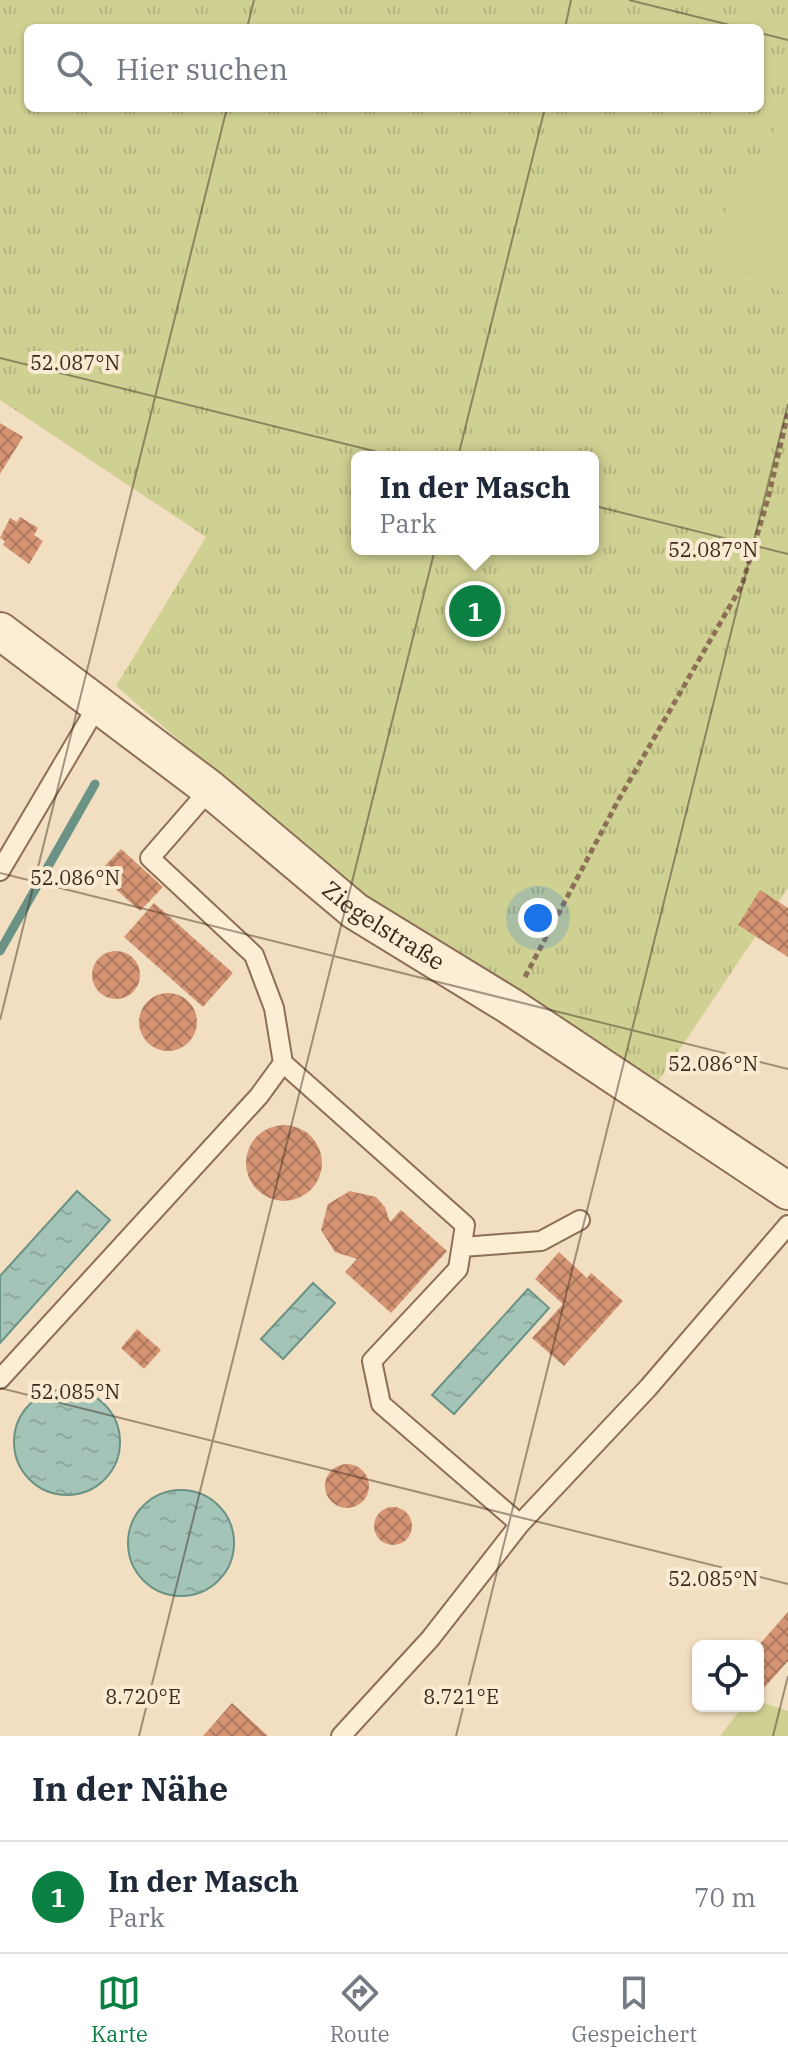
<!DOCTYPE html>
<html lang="de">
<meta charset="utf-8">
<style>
:root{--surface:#fff;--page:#f6f6f7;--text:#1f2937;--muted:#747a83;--line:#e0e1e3;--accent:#0b8043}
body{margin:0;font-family:"IBM Plex Serif",serif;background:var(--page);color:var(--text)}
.controls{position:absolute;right:24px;bottom:24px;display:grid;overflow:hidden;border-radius:12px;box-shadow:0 2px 6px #0004}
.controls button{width:72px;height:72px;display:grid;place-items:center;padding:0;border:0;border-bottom:2px solid var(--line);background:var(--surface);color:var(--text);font:40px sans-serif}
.you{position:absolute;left:538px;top:918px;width:28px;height:28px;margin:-20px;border:6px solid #fff;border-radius:50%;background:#1a73e8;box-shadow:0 0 0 12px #1a73e833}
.badge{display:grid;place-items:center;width:52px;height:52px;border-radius:50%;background:var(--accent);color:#fff;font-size:26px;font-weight:700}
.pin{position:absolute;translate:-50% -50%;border:4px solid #fff;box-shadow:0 2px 8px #0006}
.popup{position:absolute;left:351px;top:451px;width:248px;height:104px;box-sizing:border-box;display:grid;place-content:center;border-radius:12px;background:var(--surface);filter:drop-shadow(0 2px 6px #0005);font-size:26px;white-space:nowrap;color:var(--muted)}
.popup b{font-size:30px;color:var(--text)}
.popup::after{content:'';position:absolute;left:50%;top:100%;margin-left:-16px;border:16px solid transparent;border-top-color:var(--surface)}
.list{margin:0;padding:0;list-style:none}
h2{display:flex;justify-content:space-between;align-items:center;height:104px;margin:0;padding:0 32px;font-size:34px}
h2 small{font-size:26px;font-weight:400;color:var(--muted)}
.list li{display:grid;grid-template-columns:52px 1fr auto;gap:24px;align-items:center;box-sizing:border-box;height:112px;padding:0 32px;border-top:2px solid var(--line)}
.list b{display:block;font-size:30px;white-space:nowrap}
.list p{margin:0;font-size:26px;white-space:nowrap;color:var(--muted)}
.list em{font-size:26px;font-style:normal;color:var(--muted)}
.icon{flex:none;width:44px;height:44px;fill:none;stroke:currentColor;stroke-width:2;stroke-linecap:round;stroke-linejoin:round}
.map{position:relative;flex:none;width:788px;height:1736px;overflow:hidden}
.search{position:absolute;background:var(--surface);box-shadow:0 2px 6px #0004;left:24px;right:24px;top:24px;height:88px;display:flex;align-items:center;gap:20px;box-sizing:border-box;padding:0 28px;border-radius:12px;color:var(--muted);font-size:30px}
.sheet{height:216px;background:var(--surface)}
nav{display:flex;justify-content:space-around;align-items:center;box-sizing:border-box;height:112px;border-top:2px solid var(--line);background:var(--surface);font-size:22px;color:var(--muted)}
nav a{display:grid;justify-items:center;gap:4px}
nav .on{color:var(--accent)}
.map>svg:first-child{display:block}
.grass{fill:#cfd193}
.park{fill:url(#park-tufts);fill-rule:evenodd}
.water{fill:url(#water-ripples);stroke:#6a9385;stroke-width:2}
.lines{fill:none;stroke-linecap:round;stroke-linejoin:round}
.stream{stroke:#6a9385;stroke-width:9}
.building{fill:url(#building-cross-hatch)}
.lane-casing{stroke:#8d6f56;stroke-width:22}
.street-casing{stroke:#8d6f56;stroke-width:40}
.path{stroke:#8d6f56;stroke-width:5;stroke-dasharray:6 4;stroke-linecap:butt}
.lane{stroke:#fcedd5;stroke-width:18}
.street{stroke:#fcedd5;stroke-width:36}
.ticks{fill:none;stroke:#3b291c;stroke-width:2;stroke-opacity:0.45}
.labels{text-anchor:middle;stroke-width:8;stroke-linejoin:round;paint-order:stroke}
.street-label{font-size:24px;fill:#3b291c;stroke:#f9ead1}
.ticks-label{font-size:20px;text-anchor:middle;fill:#3b291c;stroke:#f9ead1;stroke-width:8;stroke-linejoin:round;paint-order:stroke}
</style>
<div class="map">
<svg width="788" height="1736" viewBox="0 0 788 1736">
<defs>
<pattern id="park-tufts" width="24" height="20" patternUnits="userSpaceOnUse" patternTransform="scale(2)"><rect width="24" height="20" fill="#cfd193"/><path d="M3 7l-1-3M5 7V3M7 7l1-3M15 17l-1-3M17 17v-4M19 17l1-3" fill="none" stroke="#b3b37e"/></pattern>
<pattern id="water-ripples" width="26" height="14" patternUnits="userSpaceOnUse" patternTransform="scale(2)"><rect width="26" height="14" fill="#a4c4b8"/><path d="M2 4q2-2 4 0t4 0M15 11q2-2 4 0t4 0" fill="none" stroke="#8ea89e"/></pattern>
<pattern id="building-cross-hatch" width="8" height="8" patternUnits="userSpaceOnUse" patternTransform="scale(2)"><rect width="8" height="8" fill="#d49473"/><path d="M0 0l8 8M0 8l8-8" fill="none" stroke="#ad795e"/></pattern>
</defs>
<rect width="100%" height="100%" fill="#f2dfc1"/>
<path class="grass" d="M788,0V343L623,294L760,108V28Z
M758,1701L788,1711V1736H720L743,1706H758Z"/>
<path class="park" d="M0,0H788V107L705,246L788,296V888L649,1095L421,942L258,808L116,686L206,537L0,400ZM28,28H760V108H28ZM357,457H593V549H357Z"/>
<path class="water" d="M77,1191L110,1220L0,1343V1276Z
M313,1283L335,1303L283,1359L261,1339Z
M528,1289L549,1308L454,1414L432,1395Z
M14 1442a53 53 0 1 1 106 0a53 53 0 1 1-106 0Z
M128 1543a53 53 0 1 1 106 0a53 53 0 1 1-106 0Z"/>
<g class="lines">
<path class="stream" d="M0,951L95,784"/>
</g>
<path class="building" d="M0,423L23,437L0,474Z
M20,517L38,528L34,535L43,541L29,564L3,545L5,541L0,538L10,518L17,522Z
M121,849L163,887L140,911L98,873Z
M760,890L788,908V957L738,925Z
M154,903L233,973L203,1007L124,937Z
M92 975a24 24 0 1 1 48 0a24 24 0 1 1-48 0Z
M139 1022a29 29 0 1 1 58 0a29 29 0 1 1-58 0Z
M246 1163a38 38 0 1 1 76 0a38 38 0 1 1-76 0Z
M350,1191L376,1197L385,1207L390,1222L401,1210L447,1251L391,1313L345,1272L357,1259L335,1252L321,1230L328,1204Z
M559,1252L587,1278L591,1273L623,1301L564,1366L532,1338L563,1304L535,1279Z
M137,1329L161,1350L144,1369L121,1348Z
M325 1486a22 22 0 1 1 44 0a22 22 0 1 1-44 0Z
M374 1526a19 19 0 1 1 38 0a19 19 0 1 1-38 0Z
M788,1612V1661L764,1688L758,1682V1646Z
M232,1703L268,1736H203Z"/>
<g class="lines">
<defs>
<path id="lane" d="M0,871L99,703
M283,1063L465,1225L458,1269L372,1361L381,1404L520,1524L430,1639L341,1736
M462,1247L541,1241L580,1220
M0,1379L259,1096L283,1063L274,1008L254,955L150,858L210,789
M520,1524L648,1388L788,1225"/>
<g id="street">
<path id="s1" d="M0,631L210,789L355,911L510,1006L788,1191"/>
</g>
</defs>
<use href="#lane" class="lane-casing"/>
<use href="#street" class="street-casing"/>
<path class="path" d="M525,977L619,799L742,585L768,499L788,413"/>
<use href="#lane" class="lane"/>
<use href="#street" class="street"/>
</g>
<path class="ticks" d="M629,0L742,28M247,28L254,0M565,28L571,0M760,33L788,40M0,358L788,554M0,873L788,1069M0,1020L227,108M0,1388L788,1584M139,1736L545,108M456,1736L788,404M773,1736L788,1676"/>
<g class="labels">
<g class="street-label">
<text dy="8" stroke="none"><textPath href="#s1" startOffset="484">Ziegelstraße</textPath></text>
</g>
</g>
<g class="ticks-label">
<text x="75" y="370">52.087°N</text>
<text x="713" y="557">52.087°N</text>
<text x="75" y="885">52.086°N</text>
<text x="713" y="1071">52.086°N</text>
<text x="75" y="1399">52.085°N</text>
<text x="713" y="1586">52.085°N</text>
<text x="143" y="1704">8.720°E</text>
<text x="461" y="1704">8.721°E</text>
</g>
</svg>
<div class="controls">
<button><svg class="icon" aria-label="locate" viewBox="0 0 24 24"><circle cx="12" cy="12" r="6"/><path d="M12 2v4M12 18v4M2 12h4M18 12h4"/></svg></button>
</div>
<div class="you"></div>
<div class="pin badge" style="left:475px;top:611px">1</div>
<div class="popup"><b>In der Masch</b>Park</div>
<div class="search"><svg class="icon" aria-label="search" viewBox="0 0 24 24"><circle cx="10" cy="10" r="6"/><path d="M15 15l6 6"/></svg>Hier suchen</div>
</div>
<section class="sheet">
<h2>In der Nähe<small></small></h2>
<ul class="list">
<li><span class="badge">1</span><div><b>In der Masch</b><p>Park</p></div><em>70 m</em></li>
</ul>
</section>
<nav>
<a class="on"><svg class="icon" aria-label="map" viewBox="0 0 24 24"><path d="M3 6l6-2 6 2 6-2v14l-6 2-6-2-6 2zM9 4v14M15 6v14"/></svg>Karte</a>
<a><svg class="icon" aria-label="directions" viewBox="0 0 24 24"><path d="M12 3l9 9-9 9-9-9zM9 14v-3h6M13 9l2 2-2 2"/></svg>Route</a>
<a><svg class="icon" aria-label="saved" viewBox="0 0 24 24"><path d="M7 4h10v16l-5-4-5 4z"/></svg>Gespeichert</a>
</nav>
